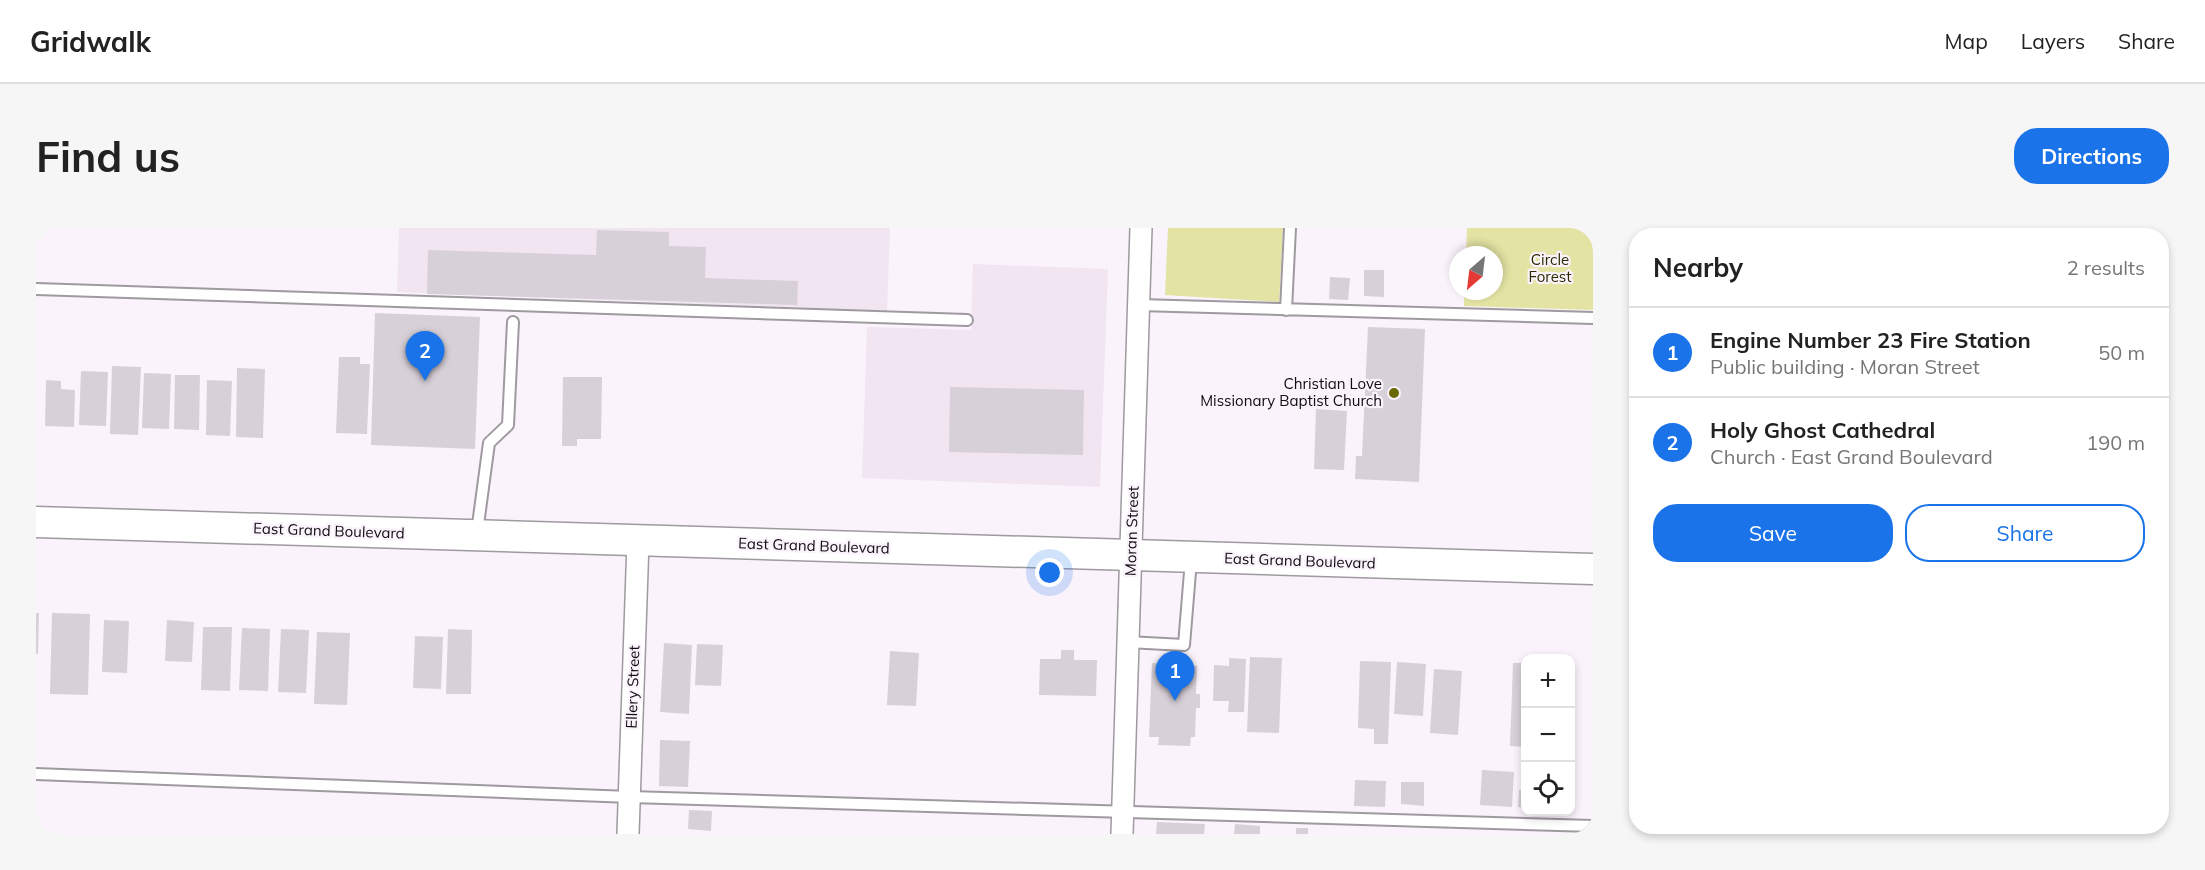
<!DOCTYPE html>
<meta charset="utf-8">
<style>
:root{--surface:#fff;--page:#f6f6f6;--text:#222;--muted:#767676;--line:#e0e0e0;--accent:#1a73e8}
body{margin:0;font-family:Mulish,sans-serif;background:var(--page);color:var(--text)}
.controls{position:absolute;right:18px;bottom:18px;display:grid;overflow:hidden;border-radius:12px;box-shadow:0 3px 9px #0003}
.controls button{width:54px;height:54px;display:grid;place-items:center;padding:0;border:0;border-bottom:2px solid var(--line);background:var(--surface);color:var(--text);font:30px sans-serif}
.compass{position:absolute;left:1413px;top:18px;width:54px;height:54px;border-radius:50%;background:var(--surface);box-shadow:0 3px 9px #0003;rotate:208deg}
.you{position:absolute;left:1014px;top:345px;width:21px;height:21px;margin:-15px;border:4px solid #fff;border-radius:50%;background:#1a73e8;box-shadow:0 0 0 9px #1a73e833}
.badge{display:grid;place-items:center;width:39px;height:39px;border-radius:50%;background:var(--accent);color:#fff;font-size:20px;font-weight:700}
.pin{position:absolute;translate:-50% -50px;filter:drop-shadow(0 2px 3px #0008)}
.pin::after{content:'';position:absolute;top:32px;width:21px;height:18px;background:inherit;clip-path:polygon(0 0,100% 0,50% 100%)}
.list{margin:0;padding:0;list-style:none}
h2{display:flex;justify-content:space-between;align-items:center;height:78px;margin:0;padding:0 24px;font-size:26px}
h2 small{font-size:20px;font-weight:400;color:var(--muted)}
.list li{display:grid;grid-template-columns:39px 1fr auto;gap:18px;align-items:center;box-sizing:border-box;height:90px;padding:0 24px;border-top:2px solid var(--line)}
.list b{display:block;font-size:22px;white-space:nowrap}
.list p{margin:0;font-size:20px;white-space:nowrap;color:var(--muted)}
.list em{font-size:20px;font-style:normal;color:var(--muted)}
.actions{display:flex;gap:12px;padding:18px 24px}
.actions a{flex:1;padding:14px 0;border:2px solid var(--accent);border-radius:24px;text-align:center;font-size:21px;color:var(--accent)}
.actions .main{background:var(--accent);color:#fff}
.icon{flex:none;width:33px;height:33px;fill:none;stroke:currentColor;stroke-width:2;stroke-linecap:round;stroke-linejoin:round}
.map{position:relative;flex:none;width:1557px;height:606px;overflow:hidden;border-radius:24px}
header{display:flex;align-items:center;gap:36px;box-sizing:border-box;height:84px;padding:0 30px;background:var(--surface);border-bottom:2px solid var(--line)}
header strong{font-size:28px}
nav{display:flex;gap:33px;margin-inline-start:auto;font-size:21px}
.intro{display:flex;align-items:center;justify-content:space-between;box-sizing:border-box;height:144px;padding:0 36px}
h1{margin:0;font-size:42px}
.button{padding:15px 27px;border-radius:24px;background:var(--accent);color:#fff;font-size:21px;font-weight:700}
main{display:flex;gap:36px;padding:0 36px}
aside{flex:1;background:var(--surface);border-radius:24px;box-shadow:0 3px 9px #0003}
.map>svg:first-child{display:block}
.built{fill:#f1e5f2}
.green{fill:#e3e3a4}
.building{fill:#d8d0d8}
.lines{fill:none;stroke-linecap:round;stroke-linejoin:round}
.service-casing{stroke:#9f99a0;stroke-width:14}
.minor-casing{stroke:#9f99a0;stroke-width:24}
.secondary-casing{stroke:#9f99a0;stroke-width:33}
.service{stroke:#fff;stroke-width:10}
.minor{stroke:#fff;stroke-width:21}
.secondary{stroke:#fff;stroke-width:30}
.poi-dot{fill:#6a6801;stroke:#faf3fb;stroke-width:2}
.labels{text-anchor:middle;stroke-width:4.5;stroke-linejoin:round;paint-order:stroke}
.park-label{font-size:15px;fill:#2d2b00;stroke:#faf3fb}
.poi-label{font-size:15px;fill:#0f0d0f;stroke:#faf3fb;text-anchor:end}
.street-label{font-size:15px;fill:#0f0d0f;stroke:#faf3fb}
</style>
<header>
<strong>Gridwalk</strong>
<nav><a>Map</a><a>Layers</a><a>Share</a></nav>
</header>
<div class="intro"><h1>Find us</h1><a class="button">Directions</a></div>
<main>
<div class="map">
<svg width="1557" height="606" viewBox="0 0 1557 606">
<rect width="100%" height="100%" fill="#faf3fb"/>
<path class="built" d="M363,0H854L851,83L361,64Z
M937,36L1072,41L1064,259L826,250L831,99L935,102Z"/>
<path class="green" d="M1132,0H1247L1243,74L1129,67Z
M1431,0H1557V82L1428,78V63H1458V27H1430Z"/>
<path class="building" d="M561,2L633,4V18L670,19L669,50L762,53L761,77L391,66L392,22L560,27Z
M1328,42H1348V69L1328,68Z
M1294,49L1314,50L1312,72L1293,71Z
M339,85L444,89L439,221L335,217Z
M1332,99L1389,101L1383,254L1319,251L1320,228H1326Z
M303,129H324V136H334L331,206L300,205Z
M76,138L105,139L102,207L74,206Z
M201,140L229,141L227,210L200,209Z
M45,143L72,144L70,198L43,197Z
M108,145L135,146L133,201L106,200Z
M139,147H164L163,202L138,201Z
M527,149H566L565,211H541V218H526Z
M10,152L25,153V161L39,162L38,199L9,198Z
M171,152L196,153L194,208L170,207Z
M914,159L1048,162L1047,227L913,224Z
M1280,181L1311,183L1308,242L1278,241Z
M0,385H3L2,426H0Z
M16,385L54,386L52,467L14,466Z
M68,392L93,393L91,445L66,444Z
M131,392L158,394L156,434L129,433Z
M167,399H196L194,463L165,462Z
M206,400L234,401L232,463L203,462Z
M245,401L273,402L270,465L242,464Z
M412,401L436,402L435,466H410Z
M281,404L314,405L311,477L278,476Z
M379,408L407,409L405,461L377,460Z
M628,415L656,417L653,486L624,484Z
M661,416L687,417L685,458L659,457Z
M1025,422H1038V432H1061L1060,468L1003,467L1004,431H1025Z
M854,423L883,425L880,478L851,477Z
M1214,429L1246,430L1243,505L1211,504Z
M1193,430L1210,431L1208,484H1192L1193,473H1177L1178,437L1193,438Z
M1324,433L1355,434L1352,516H1338V501L1322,500Z
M1361,434L1390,436L1387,488L1358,486Z
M1116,435L1161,438L1160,466H1164V480H1160L1159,509H1155L1154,518L1122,517L1123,509H1113Z
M1477,435H1490V519L1474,518Z
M1398,441L1426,443L1422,507L1394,505Z
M624,512L654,513L652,559L623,558Z
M1446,542L1478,544L1476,579L1444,577Z
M1319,552L1350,553L1349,579L1318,578Z
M1365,554H1388V578L1365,576Z
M1483,562H1490V580L1482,579Z
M653,582L676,583L675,603L652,601Z
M1121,594L1169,596L1168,606H1120Z
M1199,596L1224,598V606H1198Z
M1260,600H1272V606H1260Z"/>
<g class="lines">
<defs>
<path id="service" d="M0,61L931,92
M1103,77L1557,90
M1250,82L1254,0
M441,304L453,215L472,197L477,94
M1092,414L1148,417L1155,332
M0,546L594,569L1557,598"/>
<path id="minor" d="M592,606L602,313
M1086,606L1105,0"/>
<path id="secondary" d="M0,294L1557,341"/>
</defs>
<use href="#service" class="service-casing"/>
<use href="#minor" class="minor-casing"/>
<use href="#secondary" class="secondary-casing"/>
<use href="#service" class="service"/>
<use href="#minor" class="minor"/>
<use href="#secondary" class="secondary"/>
</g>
<circle class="poi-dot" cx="1358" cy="165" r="6"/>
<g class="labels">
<g class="park-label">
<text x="1514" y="37">Circle<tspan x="1514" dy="17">Forest</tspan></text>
</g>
<g class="poi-label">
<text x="1346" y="161">Christian Love<tspan x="1346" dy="17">Missionary Baptist Church</tspan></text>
</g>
<g class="street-label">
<text transform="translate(293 303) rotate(2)" y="5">East Grand Boulevard</text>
<text transform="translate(1096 303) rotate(-88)" y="5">Moran Street</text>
<text transform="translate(778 318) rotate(2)" y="5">East Grand Boulevard</text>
<text transform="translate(1264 333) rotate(2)" y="5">East Grand Boulevard</text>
<text transform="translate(597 459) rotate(-88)" y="5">Ellery Street</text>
</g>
</g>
</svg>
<div class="controls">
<button>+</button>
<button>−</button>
<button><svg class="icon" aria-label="locate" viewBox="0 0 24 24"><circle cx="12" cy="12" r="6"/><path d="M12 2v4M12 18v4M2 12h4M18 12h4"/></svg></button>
</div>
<svg class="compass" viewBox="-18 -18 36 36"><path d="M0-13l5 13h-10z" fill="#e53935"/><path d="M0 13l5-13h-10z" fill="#767676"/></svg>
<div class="you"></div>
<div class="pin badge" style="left:1139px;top:473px">1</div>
<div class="pin badge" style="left:389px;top:153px">2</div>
</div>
<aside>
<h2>Nearby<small>2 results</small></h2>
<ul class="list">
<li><span class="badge">1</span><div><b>Engine Number 23 Fire Station</b><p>Public building · Moran Street</p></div><em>50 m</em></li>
<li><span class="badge">2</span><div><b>Holy Ghost Cathedral</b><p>Church · East Grand Boulevard</p></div><em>190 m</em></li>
</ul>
<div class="actions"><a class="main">Save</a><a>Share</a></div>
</aside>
</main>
